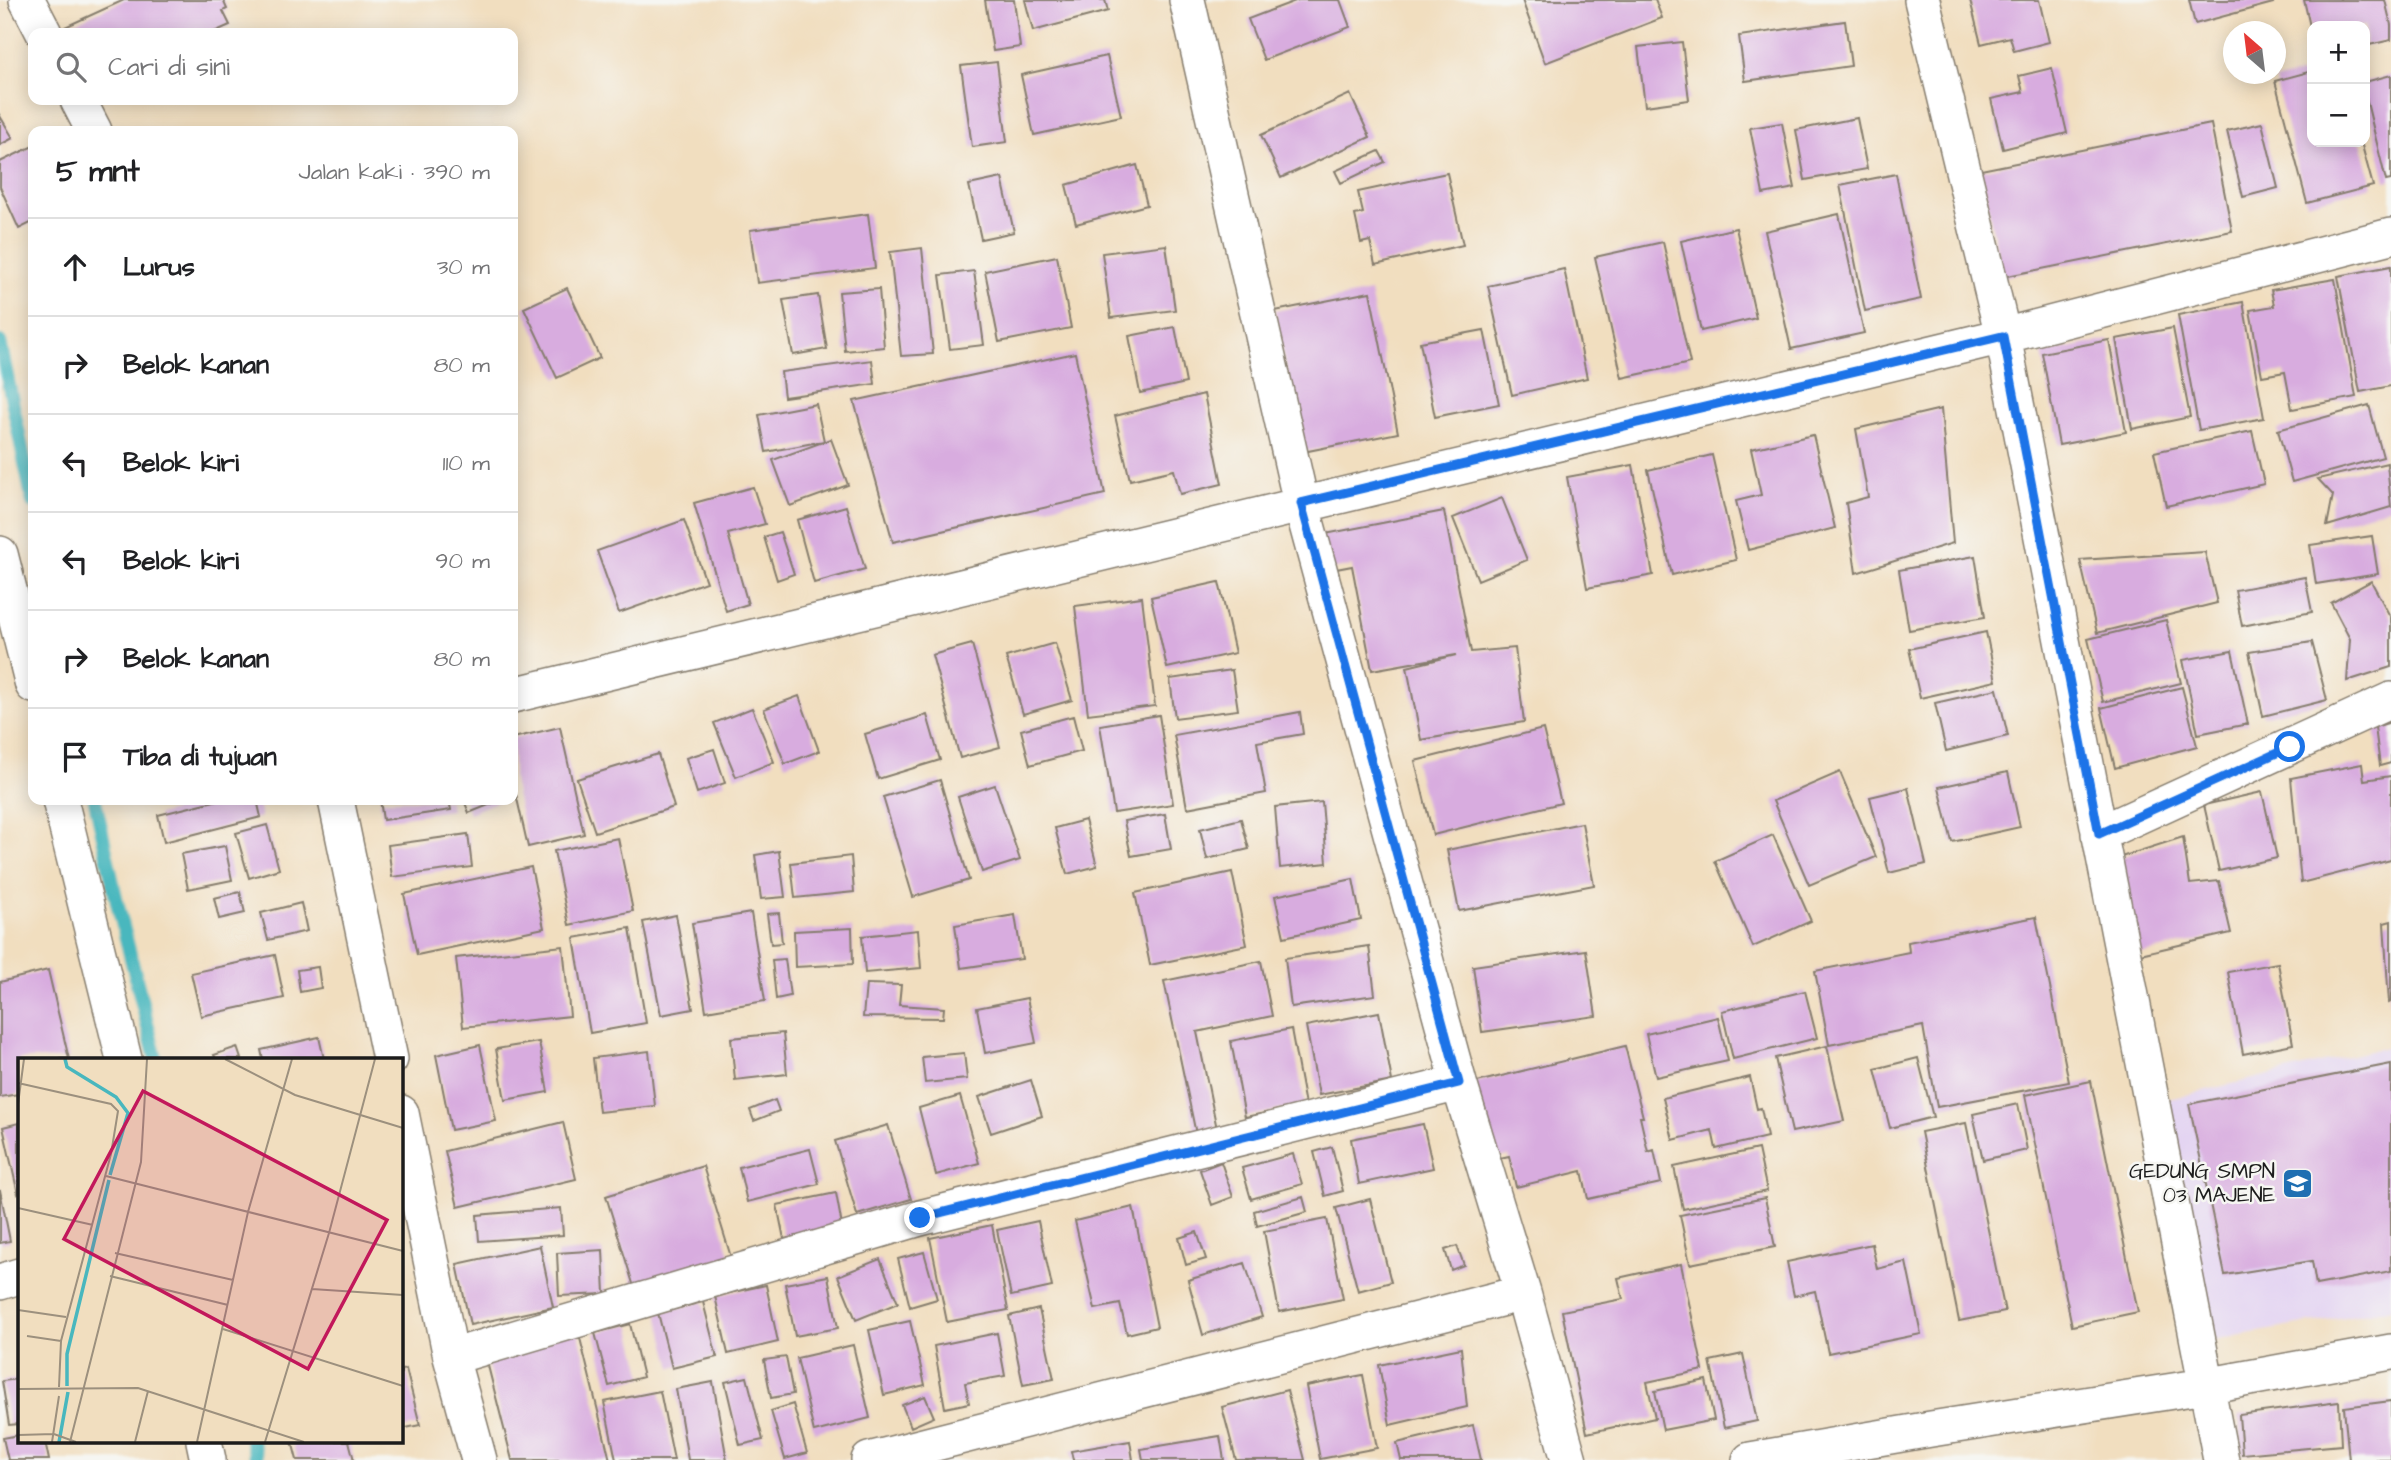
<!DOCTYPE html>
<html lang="id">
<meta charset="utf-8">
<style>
:root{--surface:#fff;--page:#f6f6f6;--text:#202124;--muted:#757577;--line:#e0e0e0}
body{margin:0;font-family:"Architects Daughter",sans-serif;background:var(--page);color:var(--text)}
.controls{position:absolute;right:21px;top:21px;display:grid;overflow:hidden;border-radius:14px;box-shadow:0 4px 18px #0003}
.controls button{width:63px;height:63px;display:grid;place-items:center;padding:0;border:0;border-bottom:2px solid var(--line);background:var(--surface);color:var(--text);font:35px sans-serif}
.compass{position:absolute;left:2223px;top:21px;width:63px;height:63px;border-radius:50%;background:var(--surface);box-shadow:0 4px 18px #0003;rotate:332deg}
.stop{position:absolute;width:21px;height:21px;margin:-16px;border:5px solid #1a73e8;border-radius:50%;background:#fff}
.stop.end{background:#1a73e8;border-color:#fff;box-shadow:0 2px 7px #0008}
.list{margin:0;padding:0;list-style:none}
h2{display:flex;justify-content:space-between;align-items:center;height:91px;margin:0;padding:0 28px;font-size:30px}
h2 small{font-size:23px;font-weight:400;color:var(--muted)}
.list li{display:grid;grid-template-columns:46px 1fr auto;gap:21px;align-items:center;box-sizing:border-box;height:98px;padding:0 28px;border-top:2px solid var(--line)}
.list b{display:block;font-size:26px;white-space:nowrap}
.list em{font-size:23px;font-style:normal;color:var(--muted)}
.icon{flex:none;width:38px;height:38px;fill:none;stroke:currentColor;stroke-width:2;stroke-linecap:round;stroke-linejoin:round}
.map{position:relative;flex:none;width:2391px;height:1460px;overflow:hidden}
.search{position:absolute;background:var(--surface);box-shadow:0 4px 18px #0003;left:28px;top:28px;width:490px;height:77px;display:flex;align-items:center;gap:18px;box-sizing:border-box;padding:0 24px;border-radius:14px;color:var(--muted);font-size:26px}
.panel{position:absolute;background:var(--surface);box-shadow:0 4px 18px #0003;left:28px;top:126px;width:490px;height:679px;border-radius:14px}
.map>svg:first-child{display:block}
.built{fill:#e3d3f2}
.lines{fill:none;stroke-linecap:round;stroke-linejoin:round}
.stream{stroke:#48b7be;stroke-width:14}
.building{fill:#d8acdf}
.minor-casing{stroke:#867d6e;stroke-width:38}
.minor{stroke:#fff;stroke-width:35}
.route{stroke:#1a73e8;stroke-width:9}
.labels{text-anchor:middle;stroke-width:5;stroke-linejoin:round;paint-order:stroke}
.poi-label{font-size:21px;fill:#1c1c1c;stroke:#f6f6f2;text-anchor:end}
.inset-river{fill:none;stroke:#48b7be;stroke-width:3.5}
.inset-road{fill:none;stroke:#9c907e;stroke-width:2}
.view{fill:#c2185b;fill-opacity:0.15;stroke:#c2185b;stroke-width:3.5}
.inset-edge{fill:none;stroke:#1c1c1c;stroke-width:3.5}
</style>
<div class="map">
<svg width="2391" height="1460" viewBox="0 0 2391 1460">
<rect width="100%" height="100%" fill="#f6f6f2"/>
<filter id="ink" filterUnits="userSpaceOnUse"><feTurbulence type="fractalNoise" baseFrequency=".0143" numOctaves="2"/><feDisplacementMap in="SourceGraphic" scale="14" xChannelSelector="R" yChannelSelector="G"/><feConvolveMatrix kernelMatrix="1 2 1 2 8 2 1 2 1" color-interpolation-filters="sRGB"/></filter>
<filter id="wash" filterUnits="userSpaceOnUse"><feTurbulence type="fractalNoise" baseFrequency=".00686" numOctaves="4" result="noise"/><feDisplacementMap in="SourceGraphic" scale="28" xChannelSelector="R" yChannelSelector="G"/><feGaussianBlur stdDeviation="1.57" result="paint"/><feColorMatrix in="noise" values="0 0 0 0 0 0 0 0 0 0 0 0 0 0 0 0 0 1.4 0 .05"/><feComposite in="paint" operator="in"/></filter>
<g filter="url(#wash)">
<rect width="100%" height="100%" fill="#f1debf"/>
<path class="built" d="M2391,1046V1309L2195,1343L2144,1105Z"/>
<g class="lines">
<path class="stream" d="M0,342L33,502
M95,800L117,902L156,1059
M252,1441L257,1460"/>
</g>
<g id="blocks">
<path class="building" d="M124,0H223L227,9L223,11L230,25L212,33H68L65,27Z
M985,0H1014L1020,47L993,51Z
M1025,0H1105L1108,11L1033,31Z
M1298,0H1340L1350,27L1264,60L1248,19Z
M1522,0H1655L1662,18L1545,63Z
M1970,0H2039L2049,42L2014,51L2010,37L1981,44Z
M2189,0H2272L2273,3L2195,24Z
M2304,0H2385L2391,25V40L2365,46V26H2312L2311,31Z
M1845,21L1851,66L1745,81L1739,36Z
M1682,42L1689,100L1645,106L1638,47Z
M1107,56L1121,116L1034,135L1021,75Z
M997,62L1007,142L972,147L961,66Z
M2052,68L2067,133L2003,149L1991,99L2023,92L2019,76Z
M2312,71V142H2361L2373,186L2307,203L2275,81Z
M2391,75V180L2386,181L2365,94V82Z
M1350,94L1370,137L1281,178L1261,135Z
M0,116L13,138L0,145Z
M1857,118L1867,169L1805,180L1796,130Z
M1782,123L1795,188L1763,194L1750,128Z
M2262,123L2278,188L2243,197L2227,131Z
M2211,124L2232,231L2002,277L1981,170Z
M33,146V222L19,229L0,187V162Z
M1379,151L1385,162L1341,183L1335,171Z
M1137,165L1147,205L1076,224L1066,185Z
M1447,173L1463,245L1375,265L1370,241L1361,243L1355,215L1363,213L1358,192Z
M1896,174L1921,299L1865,311L1840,185Z
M1002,178L1014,232L981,239L969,185Z
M868,214L875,268L757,283L750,230Z
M1839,214L1864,333L1791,349L1765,231Z
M1736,228L1756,318L1701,331L1681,241Z
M1663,242L1690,363L1622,378L1595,257Z
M1166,245L1175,310L1111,318L1102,253Z
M922,248L933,354L901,356L890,252Z
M1057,256L1071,328L999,342L985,271Z
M2391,266V386L2360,392L2338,276Z
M1564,269L1587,378L1512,395L1488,286Z
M974,271L984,345L950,349L940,275Z
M2335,279L2356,397L2292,409L2285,372L2262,376L2250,310L2274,306L2271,290Z
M567,288L600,358L557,378L524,308Z
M879,289L884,347L845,351L839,292Z
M1370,292L1398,433L1303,452L1275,311Z
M818,295L827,349L793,355L783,300Z
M2243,302L2264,418L2199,430L2178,315Z
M1175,327L1186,383L1140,393L1129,336Z
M2173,328L2190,417L2132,429L2116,339Z
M1484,330L1499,404L1435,417L1420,342Z
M2109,340L2126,432L2059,445L2042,353Z
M1075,353L1105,494L893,542L854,401Z
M872,360L875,384L784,397L781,372Z
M1204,394L1222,484L1180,494L1174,470L1130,480L1115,416Z
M816,404L824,441L766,452L759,415Z
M2369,405L2383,457L2292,482L2278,430Z
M1941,409L1953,543L1856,573L1846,503L1868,497L1856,429Z
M2252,431L2264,484L2166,506L2154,452Z
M1813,435L1835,528L1748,550L1736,501L1761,495L1751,449Z
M831,439L848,485L790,506L773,460Z
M1712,455L1736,560L1672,575L1648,470Z
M2387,463L2391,507L2327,526L2333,495L2318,479Z
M1633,465L1653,575L1587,588L1567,477Z
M753,487L765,524L728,534L748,604L726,611L694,503Z
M1502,498L1527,560L1478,580L1453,518Z
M846,506L865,569L814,583L797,520Z
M1444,511L1471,652L1515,648L1524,722L1421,740L1407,667L1456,655L1372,670L1352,566L1326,571L1320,535Z
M684,520L706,582L619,613L597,551Z
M780,532L794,574L777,580L764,537Z
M2372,536L2378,574L2316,584L2310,545Z
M2205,552L2217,603L2097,633L2080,560Z
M1975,556L1985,617L1909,630L1899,570Z
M2305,577L2312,612L2242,626L2235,590Z
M2371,581L2391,618V667L2347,681L2350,639L2331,603Z
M1219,582L1235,653L1167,668L1151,597Z
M1142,597L1155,706L1088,714L1075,606Z
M2166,620L2181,683L2103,702L2088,639Z
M1986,632L1996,681L1920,698L1909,649Z
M2312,642L2327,700L2263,716L2249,652Z
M1055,643L1072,700L1023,714L1006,657Z
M972,644L1000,747L960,758L932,655Z
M2232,651L2248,724L2198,734L2183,660Z
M1232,670L1238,710L1175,718L1170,679Z
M2182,687L2197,746L2115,768L2101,708Z
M1997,689L2008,736L1946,751L1935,703Z
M799,696L819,751L785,764L764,709Z
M752,708L774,762L736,777L714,723Z
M1300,712L1303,734L1257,742L1266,793L1187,808L1174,735Z
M927,715L940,760L878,779L865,734Z
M1159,715L1173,804L1114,813L1100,725Z
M1073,716L1082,751L1030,765L1021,730Z
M2391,722V763L2380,766L2375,727Z
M560,727L584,834L528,847L513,781V738Z
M1543,729L1561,803L1433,835L1415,761Z
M714,749L725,783L697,793L686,758Z
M658,754L674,807L595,832L577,779Z
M2362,764L2364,780L2391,776V860L2301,883L2291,778Z
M1840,772L1876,857L1809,885L1773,801Z
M2008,772L2020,827L1952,842L1939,787Z
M940,780L969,880L913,897L883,797Z
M995,785L1020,860L982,872L958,797Z
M1908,788L1926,864L1889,873L1870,797Z
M2262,792L2277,858L2219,871L2204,805Z
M218,800H257L261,817L164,842L158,815Z
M380,800H449L451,810L383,820Z
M464,800H501L469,813Z
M1322,802L1327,863L1280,868L1275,807Z
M1165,814L1171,849L1131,856L1124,821Z
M1241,819L1249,849L1207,859L1200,829Z
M1085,820L1097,866L1067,874L1055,828Z
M1582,823L1594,885L1459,911L1447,850Z
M267,825L279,869L249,878L236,833Z
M468,834L472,867L392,877L388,845Z
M1773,835L1811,921L1753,947L1715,861Z
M2183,837L2190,884L2219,881L2231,933L2136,955L2118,858Z
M618,838L633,911L569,925L554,851Z
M225,846L232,880L188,889L181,854Z
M779,851L785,897L761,899L755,855Z
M851,856L854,892L795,898L791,863Z
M531,867L544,928L417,955L404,894Z
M1232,872L1247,945L1150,965L1135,893Z
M1353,879L1361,920L1284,937L1275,896Z
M240,892L245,913L219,919L214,898Z
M301,903L307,931L268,940L261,913Z
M751,913L765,1001L706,1011L692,923Z
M779,913L782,943L771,944L767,914Z
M676,915L693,1009L661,1015L643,922Z
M1015,915L1022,959L961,968L955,925Z
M2036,917L2069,1082L1937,1107L1923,1026L1829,1045L1815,971L1909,952L1908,942Z
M2391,921V1002L2389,1003L2384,923Z
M630,928L646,1023L590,1033L574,938Z
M852,928L853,964L795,967L794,931Z
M918,930L921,968L865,973L862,936Z
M563,946L570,1016L463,1027L456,958Z
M1369,946L1375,995L1291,1007L1285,958Z
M1586,950L1596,1016L1482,1032L1473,966Z
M275,955L284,998L201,1016L191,973Z
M785,959L790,996L776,999L772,960Z
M1261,961L1272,1016L1197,1032L1217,1129L1196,1134L1164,981Z
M2278,963L2293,1044L2243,1054L2228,972Z
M318,967L321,988L300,992L297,970Z
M48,970L69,1059H19V1094L0,1097V982Z
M866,984L901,985L899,1005L944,1008L943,1018L863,1017Z
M1805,991L1817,1038L1733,1059L1722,1011Z
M1027,998L1036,1043L985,1053L977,1008Z
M1379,1012L1392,1081L1319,1095L1306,1026Z
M1718,1017L1728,1061L1656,1077L1646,1034Z
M1291,1029L1305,1105L1245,1117L1231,1041Z
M783,1033L787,1074L735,1080L731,1038Z
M319,1037L324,1059H263L261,1050Z
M539,1042L548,1092L505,1100L496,1049Z
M480,1045L496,1121L451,1130L436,1055Z
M1625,1046L1643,1117H1640L1648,1152L1654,1150L1661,1183L1588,1199L1582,1171L1516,1187L1509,1156L1491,1160L1473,1083Z
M1827,1046L1844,1121L1792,1132L1775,1058Z
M237,1047L241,1059H216L214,1055Z
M649,1051L655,1106L599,1112L593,1058Z
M964,1053L967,1079L925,1083L922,1057Z
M1918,1058L1933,1117L1890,1128L1875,1069Z
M2391,1064V1271L2316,1285L2312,1261L2225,1275L2189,1104Z
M1750,1077L1757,1109L1761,1108L1767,1137L1716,1149L1712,1130L1673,1140L1663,1098Z
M1031,1080L1042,1116L991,1133L979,1097Z
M2091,1081L2138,1312L2072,1326L2025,1095Z
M960,1096L979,1163L936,1175L919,1108Z
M775,1100L779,1111L754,1121L750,1110Z
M2018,1104L2027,1150L1983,1160L1973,1114Z
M563,1122L576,1179L458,1207L445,1151Z
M19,1123V1193L18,1194L3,1127Z
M1966,1123L2005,1312L1959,1321L1921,1132Z
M1423,1124L1433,1168L1359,1184L1351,1139Z
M888,1125L911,1199L857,1215L835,1141Z
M1332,1147L1343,1191L1325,1196L1314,1152Z
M810,1149L819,1184L747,1202L739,1167Z
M1758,1149L1767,1191L1683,1209L1674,1167Z
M1293,1154L1302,1184L1251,1199L1242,1168Z
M1221,1162L1233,1197L1212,1205L1200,1170Z
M703,1166L731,1257L634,1287L606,1196Z
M0,1190L10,1241L0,1243Z
M836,1193L842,1226L784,1239L777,1205Z
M1303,1197L1307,1212L1257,1226L1254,1211Z
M1765,1198L1775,1247L1690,1264L1680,1215Z
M1370,1199L1391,1282L1358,1291L1336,1208Z
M1133,1207L1157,1327L1127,1334L1120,1304L1095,1309L1075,1221Z
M561,1208L563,1235L479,1241L477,1215Z
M1327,1219L1343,1299L1279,1312L1264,1231Z
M1038,1221L1052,1287L1011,1296L997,1230Z
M992,1225L1008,1310L947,1322L930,1238Z
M1197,1232L1206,1259L1186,1265L1179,1238Z
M1872,1244L1877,1269L1906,1262L1921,1334L1828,1353L1815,1291L1794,1296L1787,1262Z
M540,1246L553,1307L470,1325L457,1264Z
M1457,1246L1464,1265L1451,1270L1445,1250Z
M603,1250L605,1294L559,1296L557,1253Z
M924,1252L937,1299L910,1307L898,1259Z
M880,1259L898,1303L856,1320L838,1276Z
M1245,1263L1262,1317L1203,1335L1188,1280Z
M1681,1264L1703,1370L1647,1382L1655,1418L1587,1433L1562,1311L1623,1299L1618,1278Z
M828,1276L838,1328L795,1336L785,1284Z
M766,1285L778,1342L728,1354L715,1296Z
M703,1302L717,1357L672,1368L658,1313Z
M1039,1309L1054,1379L1023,1385L1009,1316Z
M910,1321L925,1385L884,1395L869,1330Z
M630,1324L643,1377L609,1386L595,1333Z
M578,1330L610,1460H512L485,1354Z
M997,1333L1005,1376L965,1383L969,1403L945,1408L934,1346Z
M853,1345L870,1418L814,1432L797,1358Z
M1461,1348L1467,1407L1390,1425L1379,1365Z
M1743,1354L1757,1421L1724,1428L1710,1361Z
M786,1357L793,1394L771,1398L764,1360Z
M406,1369L420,1425L401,1429V1370Z
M1363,1375L1377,1448L1320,1459L1306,1386Z
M747,1377L763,1440L740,1445L725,1382Z
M19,1379V1424L9,1425L2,1381Z
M1706,1380L1714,1420L1663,1430L1655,1391Z
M713,1382L727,1460H688L676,1389Z
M1287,1390L1305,1460H1236L1222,1407Z
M660,1391L674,1460H616L604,1402Z
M925,1396L934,1417L911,1427L902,1405Z
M2391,1401V1460H2349L2344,1407Z
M2339,1402L2341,1445L2242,1454L2239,1415Z
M793,1404L807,1453L785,1459L771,1411Z
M1473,1425L1481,1460H1401L1397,1443Z
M19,1435V1441H45L49,1460H8L3,1438Z
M1220,1436L1224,1460H1143L1141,1449Z
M292,1441H349L354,1460H297Z
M1130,1441L1133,1460H1073L1071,1451Z"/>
</g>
</g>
<g filter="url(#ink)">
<use href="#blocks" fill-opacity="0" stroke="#867d6e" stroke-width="2"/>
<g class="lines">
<defs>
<path id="minor" d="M27,0L44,33
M1187,0L1301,503L1459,1083L1523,1293L1569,1460
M1922,0L2003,336L2221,1460
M78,100L94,131
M0,554L33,685
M513,695L2003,336L2391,236
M60,800L124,1059
M336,800L390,1059
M2099,834L2391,700
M401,1113L451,1357L479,1460
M0,1282L19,1276
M451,1357L920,1218L1459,1083
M204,1441L208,1460
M869,1460L1523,1293
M1750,1460L1931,1429L2205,1386L2391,1352"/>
</defs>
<use href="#minor" class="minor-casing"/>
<use href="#minor" class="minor"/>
</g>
</g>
<g class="lines" filter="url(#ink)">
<path class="route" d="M920,1218L1459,1083L1301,503L2003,336L2099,834L2290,747"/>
</g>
<defs>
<symbol id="school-square" viewBox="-11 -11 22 22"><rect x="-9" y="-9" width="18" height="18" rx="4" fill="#1f6fb2" stroke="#f6f6f2"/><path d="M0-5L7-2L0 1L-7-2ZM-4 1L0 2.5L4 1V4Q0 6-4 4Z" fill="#fff"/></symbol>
</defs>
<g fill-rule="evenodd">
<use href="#school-square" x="2280" y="1166" width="35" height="35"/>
</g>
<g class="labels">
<g class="poi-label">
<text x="2275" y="1178">GEDUNG SMPN<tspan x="2275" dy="24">03 MAJENE</tspan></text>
</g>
</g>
<g transform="translate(18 1058)">
<rect width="385" height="385" fill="#f1debf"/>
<path class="inset-river" d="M47,1L49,9L98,39L110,55L92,117M49,328V296L91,122M41,384L50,334"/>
<path class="inset-road" d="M207,1L277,37L385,70M0,25L93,46L100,53L93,96L43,283L41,329M0,46L6,1M88,118L385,193M0,150L75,167M97,195L215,222M92,218L210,247M294,231L385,237M0,252L48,259M205,271L385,328M9,278L43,283M0,331L120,330L286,384M0,377L36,376L58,384M34,384L41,338M52,384L123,104L129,1M117,384L130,333M179,384L230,154L274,1M247,384L311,175L357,1"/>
<path class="view" d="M125,33L369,162L290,311L46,181Z"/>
<rect width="385" height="385" class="inset-edge"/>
</g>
</svg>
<div class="controls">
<button>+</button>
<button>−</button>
</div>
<svg class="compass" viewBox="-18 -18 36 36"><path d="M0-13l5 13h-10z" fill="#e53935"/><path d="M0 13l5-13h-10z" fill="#757577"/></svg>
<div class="stop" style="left:2290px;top:747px"></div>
<div class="stop end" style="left:920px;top:1218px"></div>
<div class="search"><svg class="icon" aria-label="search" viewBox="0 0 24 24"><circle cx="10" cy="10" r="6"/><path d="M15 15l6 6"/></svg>Cari di sini</div>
<section class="panel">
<h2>5 mnt<small>Jalan kaki · 390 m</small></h2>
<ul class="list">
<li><svg class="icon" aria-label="ahead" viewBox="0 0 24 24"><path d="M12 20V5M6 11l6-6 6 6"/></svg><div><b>Lurus</b></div><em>30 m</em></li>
<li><svg class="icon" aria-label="right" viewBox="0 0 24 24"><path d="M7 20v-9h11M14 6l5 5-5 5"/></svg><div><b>Belok kanan</b></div><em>80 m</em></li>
<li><svg class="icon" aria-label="left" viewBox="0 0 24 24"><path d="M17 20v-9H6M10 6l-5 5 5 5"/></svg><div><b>Belok kiri</b></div><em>110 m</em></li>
<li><svg class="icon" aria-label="left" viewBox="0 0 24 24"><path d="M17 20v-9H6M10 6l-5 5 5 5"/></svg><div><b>Belok kiri</b></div><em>90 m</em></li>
<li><svg class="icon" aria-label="right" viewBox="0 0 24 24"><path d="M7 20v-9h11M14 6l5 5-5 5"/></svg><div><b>Belok kanan</b></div><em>80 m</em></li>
<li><svg class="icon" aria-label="arrive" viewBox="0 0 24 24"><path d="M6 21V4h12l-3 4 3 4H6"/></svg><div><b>Tiba di tujuan</b></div></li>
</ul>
</section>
</div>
